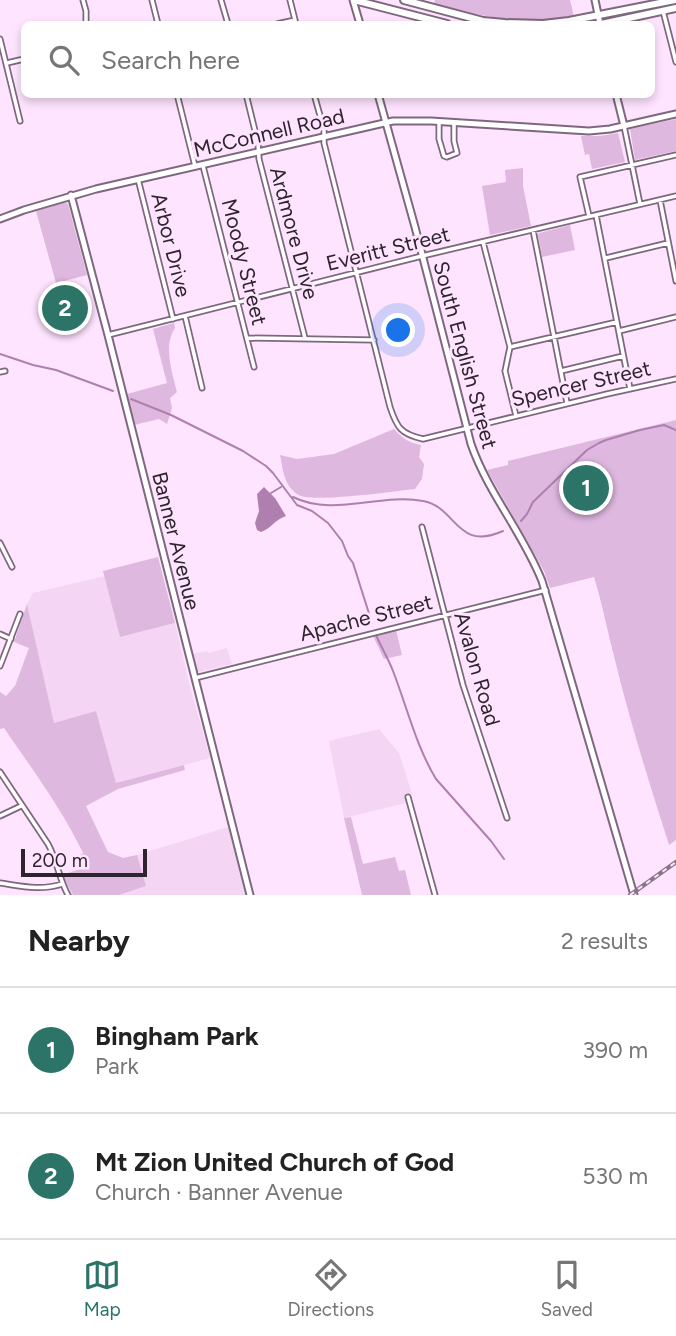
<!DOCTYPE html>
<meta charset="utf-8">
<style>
:root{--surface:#fff;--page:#f6f6f6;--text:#222;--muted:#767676;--line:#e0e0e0;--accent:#2c7368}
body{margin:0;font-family:Figtree,sans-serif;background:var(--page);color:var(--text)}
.scale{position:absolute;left:21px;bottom:18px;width:126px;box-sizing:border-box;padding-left:7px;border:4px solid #2e242e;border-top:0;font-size:19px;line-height:24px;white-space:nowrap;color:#2e242e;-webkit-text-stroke:5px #fee4fe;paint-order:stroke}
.you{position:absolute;left:399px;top:331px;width:24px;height:24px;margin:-18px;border:5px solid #fff;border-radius:50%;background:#1a73e8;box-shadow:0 0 0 10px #1a73e833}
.badge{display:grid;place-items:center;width:46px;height:46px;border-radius:50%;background:var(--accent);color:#fff;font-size:23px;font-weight:700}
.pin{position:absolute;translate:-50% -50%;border:4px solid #fff;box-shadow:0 2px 7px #0006}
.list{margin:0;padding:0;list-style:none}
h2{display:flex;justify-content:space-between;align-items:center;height:91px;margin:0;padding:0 28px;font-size:30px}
h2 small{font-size:23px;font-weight:400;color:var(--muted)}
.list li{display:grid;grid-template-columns:46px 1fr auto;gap:21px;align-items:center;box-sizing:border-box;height:126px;padding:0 28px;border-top:2px solid var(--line)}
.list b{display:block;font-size:26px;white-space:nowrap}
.list p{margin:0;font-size:23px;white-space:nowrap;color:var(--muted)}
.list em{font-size:23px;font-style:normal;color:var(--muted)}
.icon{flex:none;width:38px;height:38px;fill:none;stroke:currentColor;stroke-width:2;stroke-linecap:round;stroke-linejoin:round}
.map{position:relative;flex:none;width:676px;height:895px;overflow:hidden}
.search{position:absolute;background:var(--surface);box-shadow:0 4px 10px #0003;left:21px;right:21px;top:21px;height:77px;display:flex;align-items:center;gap:18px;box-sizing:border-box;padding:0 24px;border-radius:10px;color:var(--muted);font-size:26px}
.sheet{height:343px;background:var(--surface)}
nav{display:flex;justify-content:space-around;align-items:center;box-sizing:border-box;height:98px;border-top:2px solid var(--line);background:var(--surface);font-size:19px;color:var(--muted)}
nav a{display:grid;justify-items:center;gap:4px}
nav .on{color:var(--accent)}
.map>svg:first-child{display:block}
.built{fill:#f4d5f4}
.green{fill:#dfb8df}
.water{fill:#ae7faf}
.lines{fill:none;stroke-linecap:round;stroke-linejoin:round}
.stream{stroke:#ae7faf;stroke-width:2}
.street-casing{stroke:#7e687e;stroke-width:7}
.secondary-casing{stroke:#7e687e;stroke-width:9}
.primary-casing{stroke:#7e687e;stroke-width:10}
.street{stroke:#fff;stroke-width:3.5}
.secondary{stroke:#fff;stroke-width:5}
.primary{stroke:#fff;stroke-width:6}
.rail-casing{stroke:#878;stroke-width:4.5}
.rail{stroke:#fee4fe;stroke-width:2;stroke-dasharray:5;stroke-linecap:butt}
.labels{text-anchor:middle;stroke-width:6;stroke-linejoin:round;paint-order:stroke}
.street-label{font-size:21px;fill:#2e242e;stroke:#fee4fe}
</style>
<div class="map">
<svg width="676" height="895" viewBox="0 0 676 895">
<rect width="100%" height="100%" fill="#fee4fe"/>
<path class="built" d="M105,576L120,637L175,623L189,683L210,758L116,783L96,712L54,724L27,604L33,593Z
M227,648L232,664L199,672L196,670L192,654L207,651L208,653Z
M379,729L399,753L412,794L404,796L406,803L344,818L329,741Z
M228,827L245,895H119L146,886L137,855Z"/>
<path class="green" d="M435,0H570L574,17C526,24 481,18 434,4Z
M676,119V151L635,160L630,129Z
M618,133L625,162L592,169L589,154L585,155L581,136H600Z
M523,168V186L531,226L490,235L482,186L506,182L505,170Z
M64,202L68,204L87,275L56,283L36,211Z
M570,225L575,250L542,257L538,235L539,233Z
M174,323L175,328C163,346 172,372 177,392L170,398L172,408L167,424L159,419L134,425L127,394L167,383L153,329Z
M676,420V840L669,845C649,782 629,719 614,656C607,629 602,603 594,577L550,588L544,571L487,470L508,465V461Z
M394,429C402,438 409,443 421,445L419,457L424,464L422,479L415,489C395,491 309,504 297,494C284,485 283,470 280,455L297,459L334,454Z
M158,557L175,623L120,637L103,571Z
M27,604L54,723L96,711L116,783L184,765L185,770L118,789L86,806L108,852L123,858L137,855L146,886L119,895H73L62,875L83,868L79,856L83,853C62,809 32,769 4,728L0,729V692L6,696L15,686L29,648L14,642Z
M396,630L402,655L384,659L373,636Z
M351,817L363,864L395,857L399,871L405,870L411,895H362L344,818Z"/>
<path class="water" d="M264,487L275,498L286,516C274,520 272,528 261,532L257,530L255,523L259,511L257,494Z"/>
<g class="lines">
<path class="stream" d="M0,354L33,365L56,370L113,391
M131,399L171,415L243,451L266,466L273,473L297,505L312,511L328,523L342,541L348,556L353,563L372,623
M271,493L281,487
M293,497C333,517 380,493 423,501C457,507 456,552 503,531
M521,521L527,514L533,502L587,450L599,443L606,440L640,430L664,425L676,430
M376,635C381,647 388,658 393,671C407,707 416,746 436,779L491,841L504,859"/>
<defs>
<path id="street" d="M83,0L86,11V24
M152,0L158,24
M221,0L228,24
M290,0L296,24
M663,11L676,62
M277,24L295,20
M0,39L20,121
M7,63L24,59
M177,94L195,166
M246,94L258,143L259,159L305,338
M314,94L324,130V143L390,407C397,428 401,434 423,439L607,394L676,379
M439,121V139L444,156L447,157L457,153L454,141V122
M624,126L640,204
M203,166L254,367
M138,179L173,319
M660,200L676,281
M596,215L630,389
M589,216L580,177L676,155
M533,230L567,403
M483,242L510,347L505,371L516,416
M606,258L668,243
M185,316L202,388
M619,331L676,317
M108,335L422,256L676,196
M247,338L374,340
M510,347L617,322
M561,371L623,356
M0,372L5,371
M422,527L463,685L507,818
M0,543L12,567
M0,634L11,639
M0,666L20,614
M195,678L546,590
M0,772L48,844C57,860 59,879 68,895
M408,797L435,895
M0,816L21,806
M0,883C21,886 41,891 62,884"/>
<path id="secondary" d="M353,0L360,24
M595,0L600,24
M378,94L415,227L471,444C488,493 523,533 542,581L634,895
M616,94L624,126
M71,195L108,335L250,895
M0,219L24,210L96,189L393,121H431L589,131L610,129L676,114"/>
<path id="primary" d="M354,0L447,24
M404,0L483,21L505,23L543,24L569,21L675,0
M601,24L676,8"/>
</defs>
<use href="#street" class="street-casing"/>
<use href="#secondary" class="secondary-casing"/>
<use href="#primary" class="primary-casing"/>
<use href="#street" class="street"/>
<use href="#secondary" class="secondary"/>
<use href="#primary" class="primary"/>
<defs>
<path id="rail" d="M630,895L676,862"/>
</defs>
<use href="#rail" class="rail-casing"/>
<use href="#rail" class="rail"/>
</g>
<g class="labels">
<g class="street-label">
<text transform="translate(269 133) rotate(-13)" y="7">McConnell Road</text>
<text transform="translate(294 233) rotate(75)" y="7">Ardmore Drive</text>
<text transform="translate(171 245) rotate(76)" y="7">Arbor Drive</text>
<text transform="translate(388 249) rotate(-14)" y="7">Everitt Street</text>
<text transform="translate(244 262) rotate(76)" y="7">Moody Street</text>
<text transform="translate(465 355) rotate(75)" y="7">South English Street</text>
<text transform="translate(581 384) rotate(-13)" y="7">Spencer Street</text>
<text transform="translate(176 541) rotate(76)" y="7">Banner Avenue</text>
<text transform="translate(366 618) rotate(-14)" y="7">Apache Street</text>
<text transform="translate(477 669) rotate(74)" y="7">Avalon Road</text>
</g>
</g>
</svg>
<div class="scale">200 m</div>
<div class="you"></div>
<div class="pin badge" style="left:586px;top:488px">1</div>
<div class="pin badge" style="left:65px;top:308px">2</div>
<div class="search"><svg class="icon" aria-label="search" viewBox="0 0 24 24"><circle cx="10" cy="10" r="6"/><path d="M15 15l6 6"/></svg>Search here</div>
</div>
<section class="sheet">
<h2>Nearby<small>2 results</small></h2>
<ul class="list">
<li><span class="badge">1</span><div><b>Bingham Park</b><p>Park</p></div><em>390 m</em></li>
<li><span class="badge">2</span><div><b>Mt Zion United Church of God</b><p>Church · Banner Avenue</p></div><em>530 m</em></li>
</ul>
</section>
<nav>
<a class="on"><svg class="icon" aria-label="map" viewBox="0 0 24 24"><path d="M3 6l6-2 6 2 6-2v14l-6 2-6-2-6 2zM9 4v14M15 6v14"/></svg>Map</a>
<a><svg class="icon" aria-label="directions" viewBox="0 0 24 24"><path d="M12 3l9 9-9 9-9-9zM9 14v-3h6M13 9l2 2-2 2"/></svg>Directions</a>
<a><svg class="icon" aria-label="saved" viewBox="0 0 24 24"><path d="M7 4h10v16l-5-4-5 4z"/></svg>Saved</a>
</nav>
